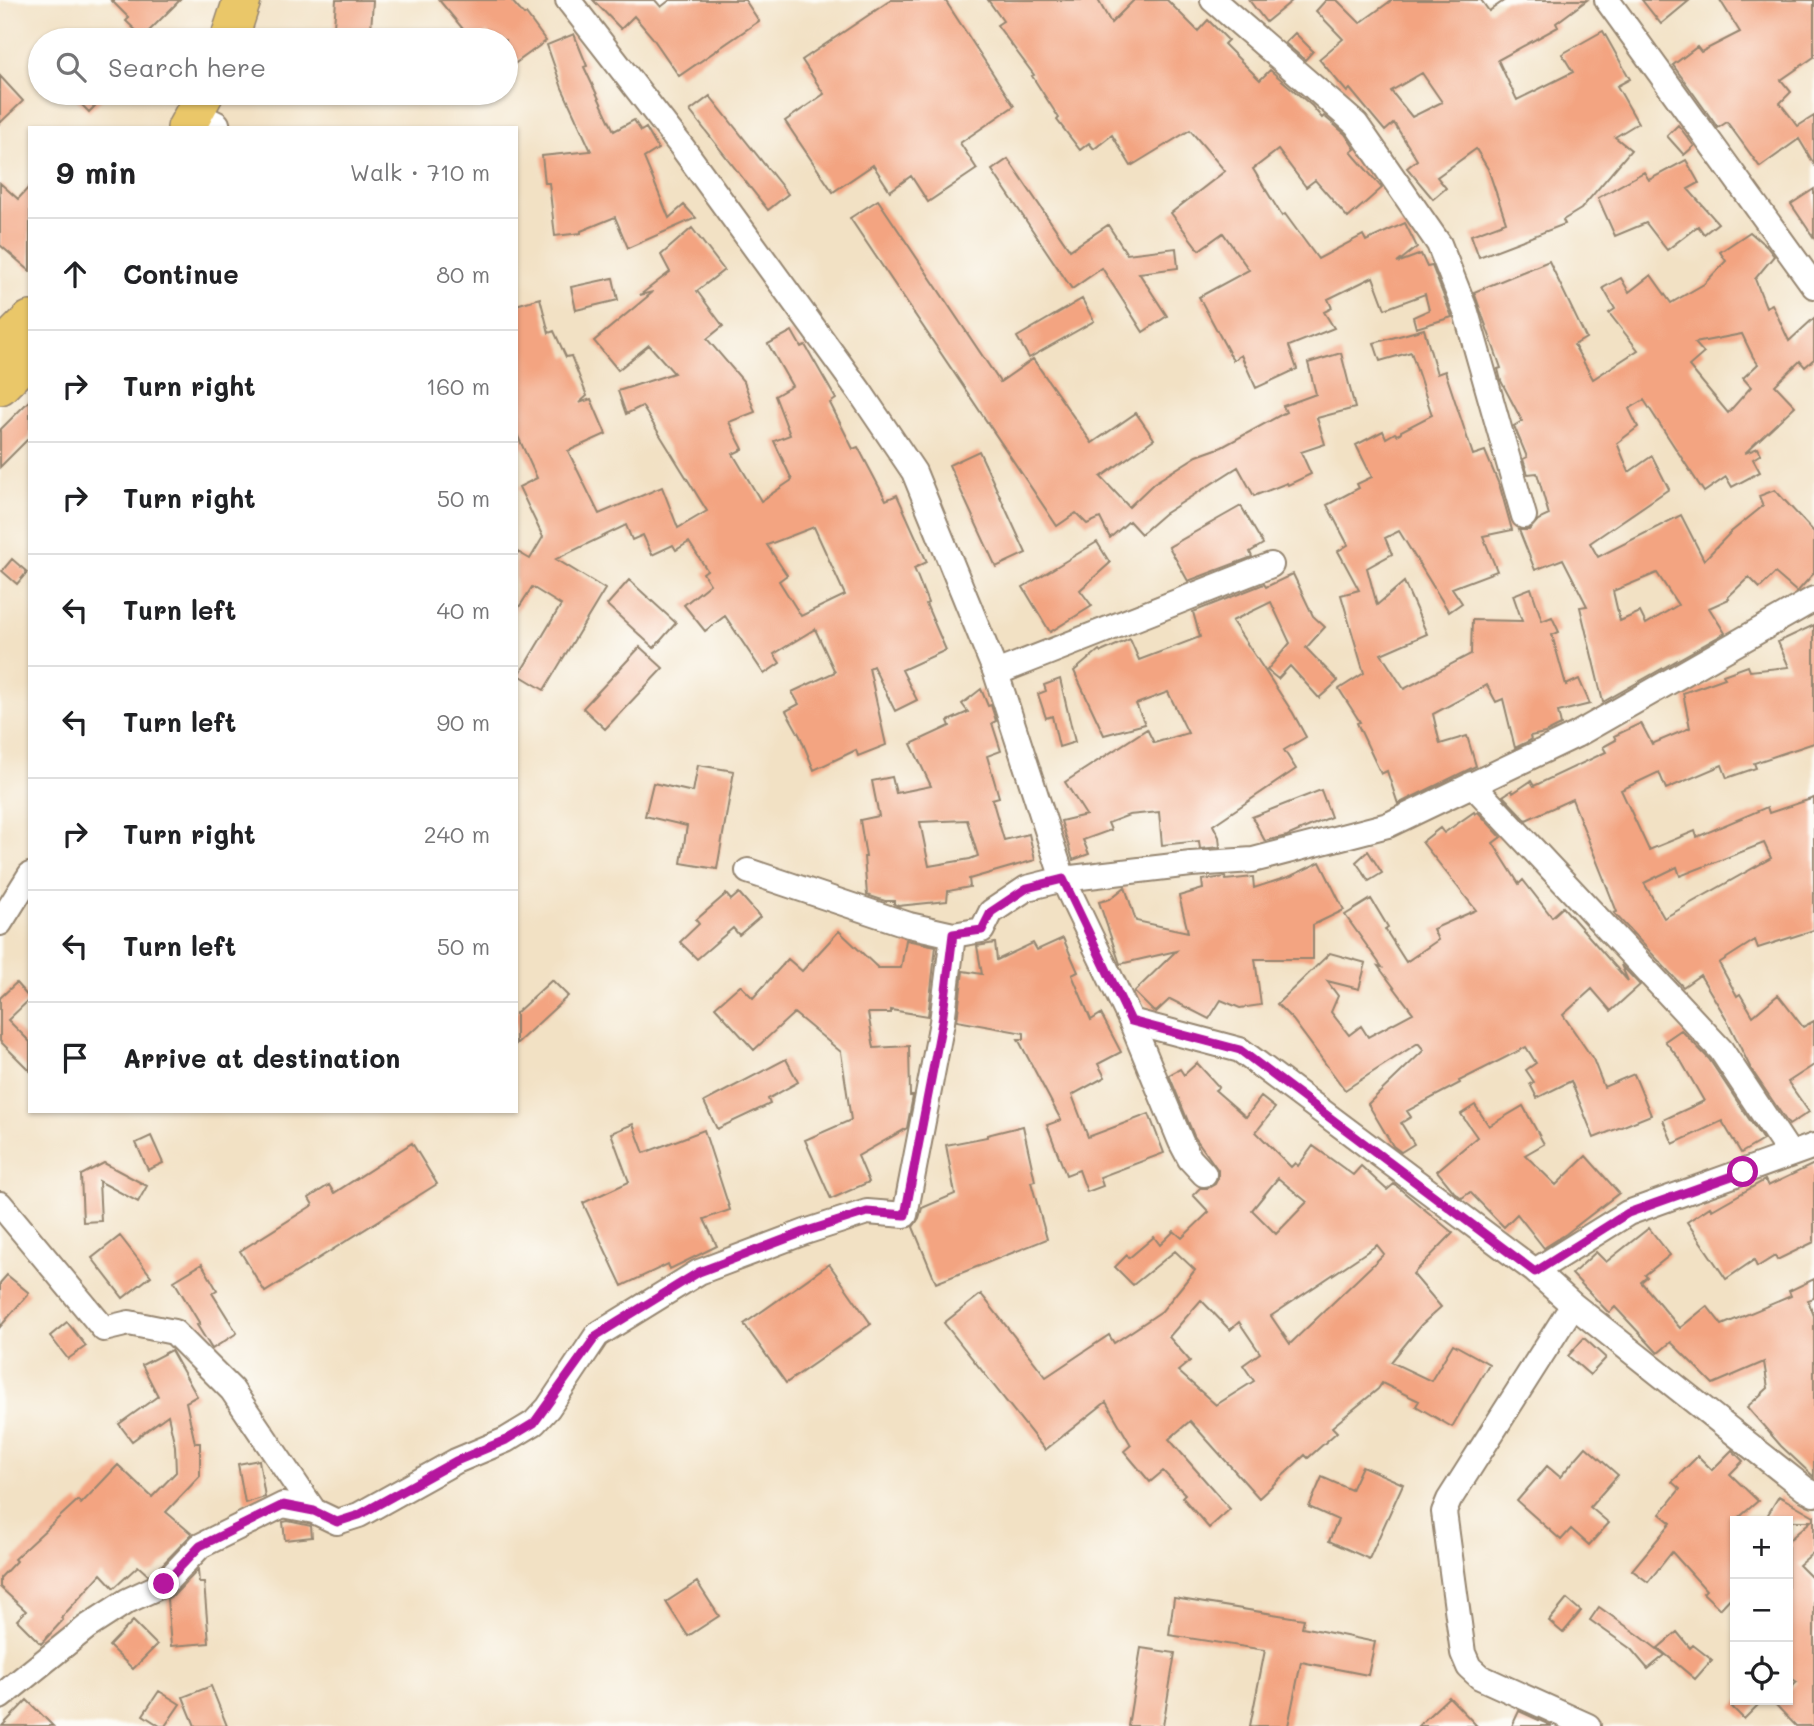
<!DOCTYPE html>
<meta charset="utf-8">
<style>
:root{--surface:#fff;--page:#f2f2f2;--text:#202124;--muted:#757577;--line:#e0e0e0}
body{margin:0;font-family:Mali,sans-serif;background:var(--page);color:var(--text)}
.controls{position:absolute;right:21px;bottom:21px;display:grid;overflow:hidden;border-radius:0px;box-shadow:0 2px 5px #0004}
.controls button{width:63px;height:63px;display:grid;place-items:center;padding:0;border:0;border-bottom:2px solid var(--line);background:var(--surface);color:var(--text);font:35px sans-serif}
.stop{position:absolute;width:21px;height:21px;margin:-16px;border:5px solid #b5179e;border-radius:50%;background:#fff}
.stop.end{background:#b5179e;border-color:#fff;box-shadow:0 2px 7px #0008}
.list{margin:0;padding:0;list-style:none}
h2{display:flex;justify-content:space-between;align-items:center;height:91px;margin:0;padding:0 28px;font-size:30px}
h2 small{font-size:23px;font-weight:400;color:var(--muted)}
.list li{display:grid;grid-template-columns:46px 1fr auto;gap:21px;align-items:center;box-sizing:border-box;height:112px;padding:0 28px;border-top:2px solid var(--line)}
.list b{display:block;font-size:26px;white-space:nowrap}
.list em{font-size:23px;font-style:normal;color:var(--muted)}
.icon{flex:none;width:38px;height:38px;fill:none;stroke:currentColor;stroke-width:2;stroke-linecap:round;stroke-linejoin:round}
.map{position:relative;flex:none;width:1814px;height:1726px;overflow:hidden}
.search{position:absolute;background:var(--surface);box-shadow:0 2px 5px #0004;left:28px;top:28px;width:490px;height:77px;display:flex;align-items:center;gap:18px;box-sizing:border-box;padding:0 24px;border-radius:38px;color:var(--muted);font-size:26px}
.panel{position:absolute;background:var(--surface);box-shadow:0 2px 5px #0004;left:28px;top:126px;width:490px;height:987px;border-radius:0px}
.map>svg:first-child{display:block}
.building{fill:#f3a481;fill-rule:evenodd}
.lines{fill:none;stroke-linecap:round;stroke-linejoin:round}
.minor-casing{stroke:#968671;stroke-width:28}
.highway-casing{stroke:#968671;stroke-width:40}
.minor{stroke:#fff;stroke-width:24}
.highway{stroke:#eac769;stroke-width:37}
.route{stroke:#b5179e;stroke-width:9}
</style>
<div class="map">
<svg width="1814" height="1726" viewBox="0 0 1814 1726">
<rect width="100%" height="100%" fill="#fdfcf7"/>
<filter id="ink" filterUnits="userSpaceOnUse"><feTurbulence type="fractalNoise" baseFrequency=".0143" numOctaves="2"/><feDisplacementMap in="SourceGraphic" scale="14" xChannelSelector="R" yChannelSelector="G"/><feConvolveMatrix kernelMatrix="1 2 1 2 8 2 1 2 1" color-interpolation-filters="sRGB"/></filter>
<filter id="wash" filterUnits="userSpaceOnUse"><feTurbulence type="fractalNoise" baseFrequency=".00686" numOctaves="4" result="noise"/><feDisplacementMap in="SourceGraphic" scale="28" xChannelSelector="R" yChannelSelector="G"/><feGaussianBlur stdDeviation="1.57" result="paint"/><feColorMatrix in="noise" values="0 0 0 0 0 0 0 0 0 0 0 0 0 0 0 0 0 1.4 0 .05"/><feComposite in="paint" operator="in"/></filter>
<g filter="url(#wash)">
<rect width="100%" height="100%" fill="#f2e1c4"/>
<g id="blocks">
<path class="building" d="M111,0H180L143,37L126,21L129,18Z
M336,0H373L371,30L334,27Z
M439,0H511L524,15L526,14L546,41L506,70V40H493L487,32L478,40H472Z
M593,0H655L661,7L670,0H745L759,21L679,76L652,37L634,16L621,29Z
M891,0H945L1014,106L960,143L977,169L928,202L911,176L890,191L873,165L833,192L785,121L824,94L802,60Z
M988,0H1098L1111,23L1134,0H1167L1198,31L1208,20L1228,40L1224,44L1260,80L1270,70L1312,106L1322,118L1324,116L1345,134L1355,149L1351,152L1382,188L1348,218L1315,180L1306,187L1278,150L1253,169L1282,216L1285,214L1318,259L1363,235L1366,241L1405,223L1417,247L1397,263L1421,254L1427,267L1432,266L1452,317L1416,328L1413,317L1429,310L1425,294L1385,309L1373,277L1328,299L1332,308L1324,312L1334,328L1289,346L1297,369L1256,388L1241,355L1233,360L1199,297L1249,270L1223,233L1199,250L1171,213L1225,171L1190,130L1131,166L1112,135L1094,149L1089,143L1080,150L1057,120L1059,118L1032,76L1034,75L997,25L1003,21Z
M1249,0H1293L1266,22Z
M1326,0H1337L1360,23L1392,0H1481L1489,11L1505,0H1587L1556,23L1558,27L1498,60L1517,100L1573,72L1562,54L1603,31L1630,79L1617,86L1638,123L1615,137L1631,150L1581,209L1563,220L1565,224L1479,257L1471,235L1506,222L1488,169L1476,149L1437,177L1446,188L1433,199L1407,168L1417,160L1394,123L1385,131L1350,89L1347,92L1319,59L1343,39L1316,11ZM1422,73L1442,102L1412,117L1391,91Z
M1642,0H1690L1661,24Z
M1720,0H1814V57L1781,80L1791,92L1780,103L1798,126L1814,116V164L1799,139L1760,167L1727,122L1718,128L1673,65L1697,47L1701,52L1740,32Z
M1295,33L1313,51L1305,60L1285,43Z
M574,34L587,66L584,67L614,131L634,120L641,131L646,128L658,149L644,158L669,218L684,205L696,218L628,248L615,217L581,231V233L555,236L549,183H545L542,156L591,151L562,88L547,45Z
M0,76L23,101L0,123Z
M70,93H108L89,112Z
M710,96L788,194L768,210L690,111Z
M1678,125L1694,146L1684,155L1667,136Z
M1008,159L1070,250L1108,225L1127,254L1176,248L1178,268L1139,273L1167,316L1143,332L1102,268L1072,289L992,170Z
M1686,160L1699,183L1688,189L1718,223L1704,234L1698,226L1667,250L1646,223L1615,236L1598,198L1644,172L1649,180Z
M0,183L18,199L30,186V271L0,245Z
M1814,189V238L1791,204Z
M878,200L1000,382L1033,359L1092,443L1136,413L1154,439L1101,477L1129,507L1154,483L1197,456L1222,447L1286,412L1283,406L1316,394L1308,363L1341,353L1355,408L1317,418L1325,444L1301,452L1311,474L1288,485L1287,483L1254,496L1238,467L1164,514L1141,534L1129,521L1110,538L1100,518L1087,524L1076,513L1057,526L850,218Z
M692,228L724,270L697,291L723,326L707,339L744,382L755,412L729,422L743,449L733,454L761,501L792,480L774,441L790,435L775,396L792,386L768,344L792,331L801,347L805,345L836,399L830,403L853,449L858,447L886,500L897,495L927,562L914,568L928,603L926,604L946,650L902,670L917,700L895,711L873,666L869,668L886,745L858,756L856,750L814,770L800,736L786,711L799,704L792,692L835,672L815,629L774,654L780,663L764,674L725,616L705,631L684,605L710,584L703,573L707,570L689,542L676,550L673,545L652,555L643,535L632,540L626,525L556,559L605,589L544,690L519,675L561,605L532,587L516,612V551L530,559L543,537L519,487L537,478L516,432V305L540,298L549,333L554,331L566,357L571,356L587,396L579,403L591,399L606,434L568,451L599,514L662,487L678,528L707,511L642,406L626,414L618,391L674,373L649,345L618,370L594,341L653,292L640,295L670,272L661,255ZM814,527L845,595L801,616L779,581L787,575L767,545Z
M1750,232L1767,247L1774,256L1755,279L1766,307L1772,304L1789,341L1814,318V359L1805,367L1800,361L1775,385L1795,406L1745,453L1758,448L1761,454L1753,459L1760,472L1732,487L1726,477L1704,492L1644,400L1629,409L1638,427L1617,443L1629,472L1652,456L1669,489L1590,543L1598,557L1681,515L1704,560L1731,532L1763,506L1759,496L1775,490L1814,532V573L1797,592L1775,573L1760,588L1749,577L1728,597L1729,599L1709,608L1725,633L1603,702L1580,607L1587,606L1563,559L1535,570L1519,530H1529L1538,520L1549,515L1537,473L1528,474L1527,472L1523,459L1527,457L1514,426L1522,421L1501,381L1498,369L1501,368L1474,292L1549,261L1586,338L1574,345L1593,379L1638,350L1609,313L1615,309L1603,288L1621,278L1629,292L1651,275L1671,303L1704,284L1726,261L1720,252ZM1742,334L1753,357L1758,364L1743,378L1751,387L1728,413L1689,366L1704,353L1695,343ZM1657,573L1678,605L1646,624L1640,612L1620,621L1613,591Z
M613,278L618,300L576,310L571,287Z
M1082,299L1094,321L1029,358L1017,337Z
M1424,329L1437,374L1445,371L1473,455L1485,451L1500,487L1512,530L1483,536L1497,571L1452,588L1462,603L1449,612L1399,531L1385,538L1392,554L1367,568L1377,605L1404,582L1427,634L1381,654L1404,689L1471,654L1472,620L1522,621L1513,595L1531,588L1542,621L1552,617L1559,632L1552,635L1566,685L1579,679L1590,704L1558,712L1561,725L1545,733L1530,736L1531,740L1515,748L1503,699L1496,702L1487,685L1433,714L1440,744L1467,736L1476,766L1398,804L1387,771L1381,774L1357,723L1360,722L1339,689L1364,673L1341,595L1359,590L1338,551L1348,545L1327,505L1359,488L1357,484L1372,477L1356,445L1383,431L1386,438L1395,433L1397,435L1401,433V431L1432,415L1411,352L1380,361L1374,343Z
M30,400V437L0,467V430Z
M979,451L1026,553L996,567L949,465Z
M1241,506L1263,544L1250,552L1252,557L1188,581L1169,547Z
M1097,542L1110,563L1080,590L1092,606L1050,632L1023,587Z
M12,559L27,572L17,584L2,571Z
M1293,574L1313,616L1325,627L1306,648L1338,681L1319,698L1290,666L1278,679L1267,670L1290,643L1271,602L1232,621L1293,713L1306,737L1284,750L1296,769L1213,825L1219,837L1220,847L1200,849L1199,841L1162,845L1159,812L1129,815L1108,823L1111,830L1083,840L1089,854L1073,860L1061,821L1086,815L1065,782L1147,729L1154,743L1188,733L1168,692L1136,704L1145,724L1104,735L1074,671L1099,650L1101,652L1130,639L1139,660L1200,637L1193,612L1264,584L1266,587Z
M629,580L676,623L654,648L607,605Z
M1814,625V743L1754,763L1756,768L1727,778L1722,765L1666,789L1659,772L1621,790L1649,850L1695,831L1697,837L1767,807L1769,813L1814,798V930L1758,948L1755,940L1719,963L1737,996L1740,994L1753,1016L1778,995L1803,1027L1814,1021V1065L1788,1082L1809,1112L1789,1125L1751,1069L1726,1018L1700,975L1683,987L1614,913L1617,912L1572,799L1526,820L1503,796L1512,790L1513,793L1531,781L1534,786L1606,752L1603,747L1616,740L1614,736L1641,723L1652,744L1690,728L1683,693L1725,678L1723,675L1748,666L1750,671L1789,667L1778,642ZM1764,843L1771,858L1664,918L1644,883L1677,867L1680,876Z
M640,647L663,668L605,729L583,708Z
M1060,679L1075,742L1059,747L1052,716L1046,718L1038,694L1046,691L1044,685Z
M981,689L988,706L991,705L996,721L992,723L1001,751L987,756L999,797L992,799L1004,840L1029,834L1035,860L969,879L970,887L948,891L947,901L898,906L894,904V901H885L867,895L864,857H866L860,820L879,816L872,781L892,777L896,793L931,786L911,744L950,726L948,721L968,712L962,704ZM967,820L978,856L970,859L929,866L920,822Z
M698,765L734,771L717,869L681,863L687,826L645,816L653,783L693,792Z
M1321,790L1331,817L1287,836L1265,841L1252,817Z
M1474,812L1475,814L1478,812L1501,837L1493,843L1519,884L1523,880L1552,917L1563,907L1628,981L1621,965L1640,985L1611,1011L1592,989L1563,1015L1593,1059L1604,1087L1634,1074L1651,1115L1594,1138L1571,1081L1537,1098L1530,1084L1534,1082L1526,1070L1536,1063L1526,1047L1459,1081L1460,1083L1407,1111L1411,1117L1401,1123L1414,1144L1401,1152L1393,1146L1368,1104L1424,1050L1418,1043L1345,1090L1293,1020L1277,1004L1330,953L1366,963L1359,989L1327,981L1338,996L1331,1012L1349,1035L1361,1026L1368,1037L1413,1013L1378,966L1382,967L1345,915L1371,899L1388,927L1385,929L1406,962L1438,940L1433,929L1476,910L1422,842L1440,828L1444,833Z
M1368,851L1382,873L1369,881L1356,862Z
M1320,862L1344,910L1313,925V959H1255L1261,1005L1240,1008L1221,1000L1209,1019L1170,999L1156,1012L1153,1011L1134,992L1176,951L1120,964L1099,902L1110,899L1125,887L1136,921L1188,932L1179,896L1203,889L1202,880L1225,877L1226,880L1253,877L1254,888L1291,876Z
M739,893L760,917L739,935L733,928L697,959L680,942L699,924L696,920L726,894L731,900Z
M839,931L878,968H901L906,940L936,946L928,1016L891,1010V1013H868L874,1048L909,1046L910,1096H913L907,1128L858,1156L869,1182L831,1199L805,1140L851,1120L841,1052L794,1013L754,1050L715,1007L740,985L753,998L788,959L802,971Z
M1063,938L1078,972L1072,975L1091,1020L1101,1014L1121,1052L1098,1064L1105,1077L1072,1095L1088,1137L1149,1114L1164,1153L1100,1177L1103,1186L1087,1192L1079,1170L1066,1175L1047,1125L1061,1120L1018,1039H1024V1033L957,1021L963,971L982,974L977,946L995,943L997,960L1033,943L1037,950Z
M552,980L568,996L516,1044V1013Z
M16,983L30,999L8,1020L30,1042V1071L0,1041V998Z
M1681,1030L1709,1059L1763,1140L1741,1153L1722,1121L1673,1144L1663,1120L1704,1101L1681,1061L1665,1041Z
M786,1059L798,1082L768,1099L770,1104L717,1129L704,1102Z
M1197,1063L1219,1087L1215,1090L1246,1117L1261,1097L1275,1108L1256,1132L1291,1167L1295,1163L1298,1166L1313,1146L1353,1175L1361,1166L1387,1190L1394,1184L1453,1233L1413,1274L1441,1307L1421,1325L1391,1362L1431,1381L1453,1344L1489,1364L1452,1427L1416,1406L1419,1401L1382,1383L1378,1389L1332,1427L1337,1432L1308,1458L1305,1455L1259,1498L1190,1421L1169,1439L1230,1509L1209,1528L1182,1497L1185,1494L1163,1471L1150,1482L1124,1451L1131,1445L1106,1402L1045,1450L944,1323L981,1294L1046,1377L1109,1335L1114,1343L1162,1311L1195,1270L1175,1251L1133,1285L1115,1267L1127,1255L1129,1258L1154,1237L1160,1245L1174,1231L1182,1238L1209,1212L1193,1195L1200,1188H1208L1215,1184L1218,1178V1170L1194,1136L1169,1075L1180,1069L1184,1075ZM1278,1178L1307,1202L1276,1234L1252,1210ZM1377,1245L1384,1254L1290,1344L1271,1316ZM1201,1300L1230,1330L1239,1322L1260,1353L1243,1365L1254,1381L1216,1405L1178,1371L1190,1361L1169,1337Z
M1475,1105L1489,1126L1523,1106L1544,1144L1525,1155L1556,1185L1586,1156L1619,1193L1566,1234L1544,1248L1517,1214L1504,1227L1470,1192L1462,1198L1454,1192L1437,1171L1477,1137L1461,1114Z
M633,1124L644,1153L704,1130L730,1210L704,1219L717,1246L670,1269L668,1264L622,1286L583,1203L629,1182L611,1133Z
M1023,1126L1035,1181L1031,1182L1047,1239L936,1283L913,1227L919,1218L922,1208L955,1194L946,1145L987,1137V1135Z
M151,1136L163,1163L148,1170L136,1143Z
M412,1143L437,1184L265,1292L240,1251L313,1205L309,1198L329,1185L334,1193Z
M104,1163L147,1186L138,1202L99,1181L101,1221L83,1222L81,1175Z
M1814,1164V1242L1777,1260L1775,1256L1757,1267L1754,1260L1726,1279L1687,1222L1710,1207L1712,1210L1765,1180L1768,1186Z
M1649,1228L1670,1255L1645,1275L1647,1277L1641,1282L1680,1328L1707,1306L1722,1325L1791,1296L1789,1291L1814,1279V1298L1808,1300L1814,1316V1477L1781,1446L1747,1407L1768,1388L1764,1362L1713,1384L1671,1342L1658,1353L1615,1307L1609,1313L1572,1274L1596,1252L1606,1262Z
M120,1236L151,1276L123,1298L92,1258Z
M202,1264L217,1290L212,1293L237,1333L212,1349L197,1325L200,1324L174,1281Z
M829,1264L871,1324L786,1383L744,1324Z
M7,1275L29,1293L0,1327V1283Z
M67,1322L86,1346L68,1359L50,1336Z
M1584,1338L1606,1358L1590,1375L1568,1356Z
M171,1350L197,1396L186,1402L195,1443H200V1476L166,1512L192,1534L155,1572L148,1575L138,1566L114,1588L101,1574L61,1618L63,1620L41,1644L17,1620L26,1611L0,1587V1578L16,1561L14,1559L78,1500L81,1504L118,1465L152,1497L176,1472L175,1446L168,1415L132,1441L119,1424L158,1396L142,1365Z
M1586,1447L1618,1475L1590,1507L1609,1523L1589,1545L1571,1529L1561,1540L1517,1501L1547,1466L1560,1477Z
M1732,1450L1743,1461L1730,1474L1758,1501L1735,1521V1593L1720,1609L1703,1593L1706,1590L1672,1552L1648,1582L1632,1570L1671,1523L1660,1514L1680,1489L1672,1482L1698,1456L1712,1470Z
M259,1460L265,1497L245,1503L238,1464Z
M1362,1466L1403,1484L1369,1559L1329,1541L1338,1520L1309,1507L1322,1477L1351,1490Z
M1779,1496L1814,1516V1552L1799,1565L1814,1580V1726H1796L1775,1704L1779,1700H1788V1691L1797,1682L1788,1676V1541L1811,1521H1764Z
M288,1521L311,1526L312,1537L285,1540L283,1522Z
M198,1570L199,1583H204L209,1643L171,1646L167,1599L175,1594Z
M697,1582L719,1616L688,1636L666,1602Z
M1174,1598L1304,1619L1302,1627L1375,1642L1368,1675L1301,1662L1288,1726H1250L1265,1650L1169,1635Z
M1567,1599L1581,1611L1563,1633L1549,1621Z
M1599,1607L1640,1636L1665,1655L1648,1669L1631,1649L1590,1620Z
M133,1621L157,1645L133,1669L109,1646Z
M1677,1632L1690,1648L1693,1645L1712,1660L1695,1679L1658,1648Z
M1141,1648L1175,1653L1163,1726H1128Z
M211,1686L227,1726H195L183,1697Z
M159,1691L180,1704L165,1726H160L143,1715Z
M1449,1697L1477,1726H1418Z
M27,1700L53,1726H2Z
M1740,1700H1763L1744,1719L1732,1707Z
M1519,1711L1552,1726H1512Z"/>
</g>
</g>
<g filter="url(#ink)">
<use href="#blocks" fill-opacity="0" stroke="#968671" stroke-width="2"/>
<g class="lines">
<defs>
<path id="minor" d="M568,0L682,147L860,392L914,472L996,673L1063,879L1131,1021L1240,1050L1535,1271L1573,1305L1805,1489L1814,1494
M1213,0L1356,124L1439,244L1466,312L1524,516
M1607,0L1814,286
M195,113L217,124L218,128
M996,673L1271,565
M1472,784L1721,1050L1790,1154
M748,871L909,925L953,935L982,930L991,912L1027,888L1063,879L1191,864L1253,860L1388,825L1576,735L1814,599
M0,923L30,875
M1131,1021L1181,1142L1190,1159L1204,1174
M0,1204L104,1329L129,1323L174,1332L232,1390L314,1511
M1535,1271L1628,1213L1814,1146
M1573,1305L1449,1500L1444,1512L1463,1653L1469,1667L1480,1677L1588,1726
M0,1697L87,1627L127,1601L164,1584L200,1546L283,1505L314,1511L337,1522L359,1515L456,1461L506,1440L534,1423L548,1408L597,1335L699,1272L805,1232L867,1212L905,1215L942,1022L953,935"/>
<path id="highway" d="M229,40L242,0
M186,128L205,93
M0,350L30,320
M0,386L30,356"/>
</defs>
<use href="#minor" class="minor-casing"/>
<use href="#highway" class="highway-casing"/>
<use href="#minor" class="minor"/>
<use href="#highway" class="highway"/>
</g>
</g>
<g class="lines" filter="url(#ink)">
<path class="route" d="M164,1584L200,1546L283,1505L314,1511L337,1522L359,1515L456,1461L506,1440L534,1423L597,1335L699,1272L804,1232L867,1212L905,1215L942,1022L953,934L982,930L991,912L1027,888L1063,879L1131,1021L1240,1050L1535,1272L1628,1213L1743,1172"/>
</g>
</svg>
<div class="controls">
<button>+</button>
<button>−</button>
<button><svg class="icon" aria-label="locate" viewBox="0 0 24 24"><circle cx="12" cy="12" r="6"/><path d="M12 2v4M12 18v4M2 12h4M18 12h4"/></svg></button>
</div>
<div class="stop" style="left:1743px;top:1172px"></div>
<div class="stop end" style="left:164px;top:1584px"></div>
<div class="search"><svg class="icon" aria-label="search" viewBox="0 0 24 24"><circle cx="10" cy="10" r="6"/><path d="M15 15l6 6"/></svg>Search here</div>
<section class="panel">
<h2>9 min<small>Walk · 710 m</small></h2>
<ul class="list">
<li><svg class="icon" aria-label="ahead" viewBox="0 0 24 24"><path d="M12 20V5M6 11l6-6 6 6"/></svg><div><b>Continue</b></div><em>80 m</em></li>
<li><svg class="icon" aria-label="right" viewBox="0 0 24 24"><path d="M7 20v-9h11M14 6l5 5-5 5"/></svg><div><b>Turn right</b></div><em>160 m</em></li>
<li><svg class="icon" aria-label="right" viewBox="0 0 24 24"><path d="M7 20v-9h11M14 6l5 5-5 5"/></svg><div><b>Turn right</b></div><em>50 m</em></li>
<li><svg class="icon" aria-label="left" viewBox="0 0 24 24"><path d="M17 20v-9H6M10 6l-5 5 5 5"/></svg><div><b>Turn left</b></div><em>40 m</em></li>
<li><svg class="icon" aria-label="left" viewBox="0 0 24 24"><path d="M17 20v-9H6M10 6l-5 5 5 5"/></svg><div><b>Turn left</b></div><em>90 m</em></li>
<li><svg class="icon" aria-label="right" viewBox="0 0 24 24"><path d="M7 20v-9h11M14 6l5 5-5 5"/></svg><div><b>Turn right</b></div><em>240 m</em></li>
<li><svg class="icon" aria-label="left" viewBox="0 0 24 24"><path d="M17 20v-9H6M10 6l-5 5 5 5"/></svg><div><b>Turn left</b></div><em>50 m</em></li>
<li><svg class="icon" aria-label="arrive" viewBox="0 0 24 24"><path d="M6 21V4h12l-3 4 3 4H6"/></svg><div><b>Arrive at destination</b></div></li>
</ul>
</section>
</div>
